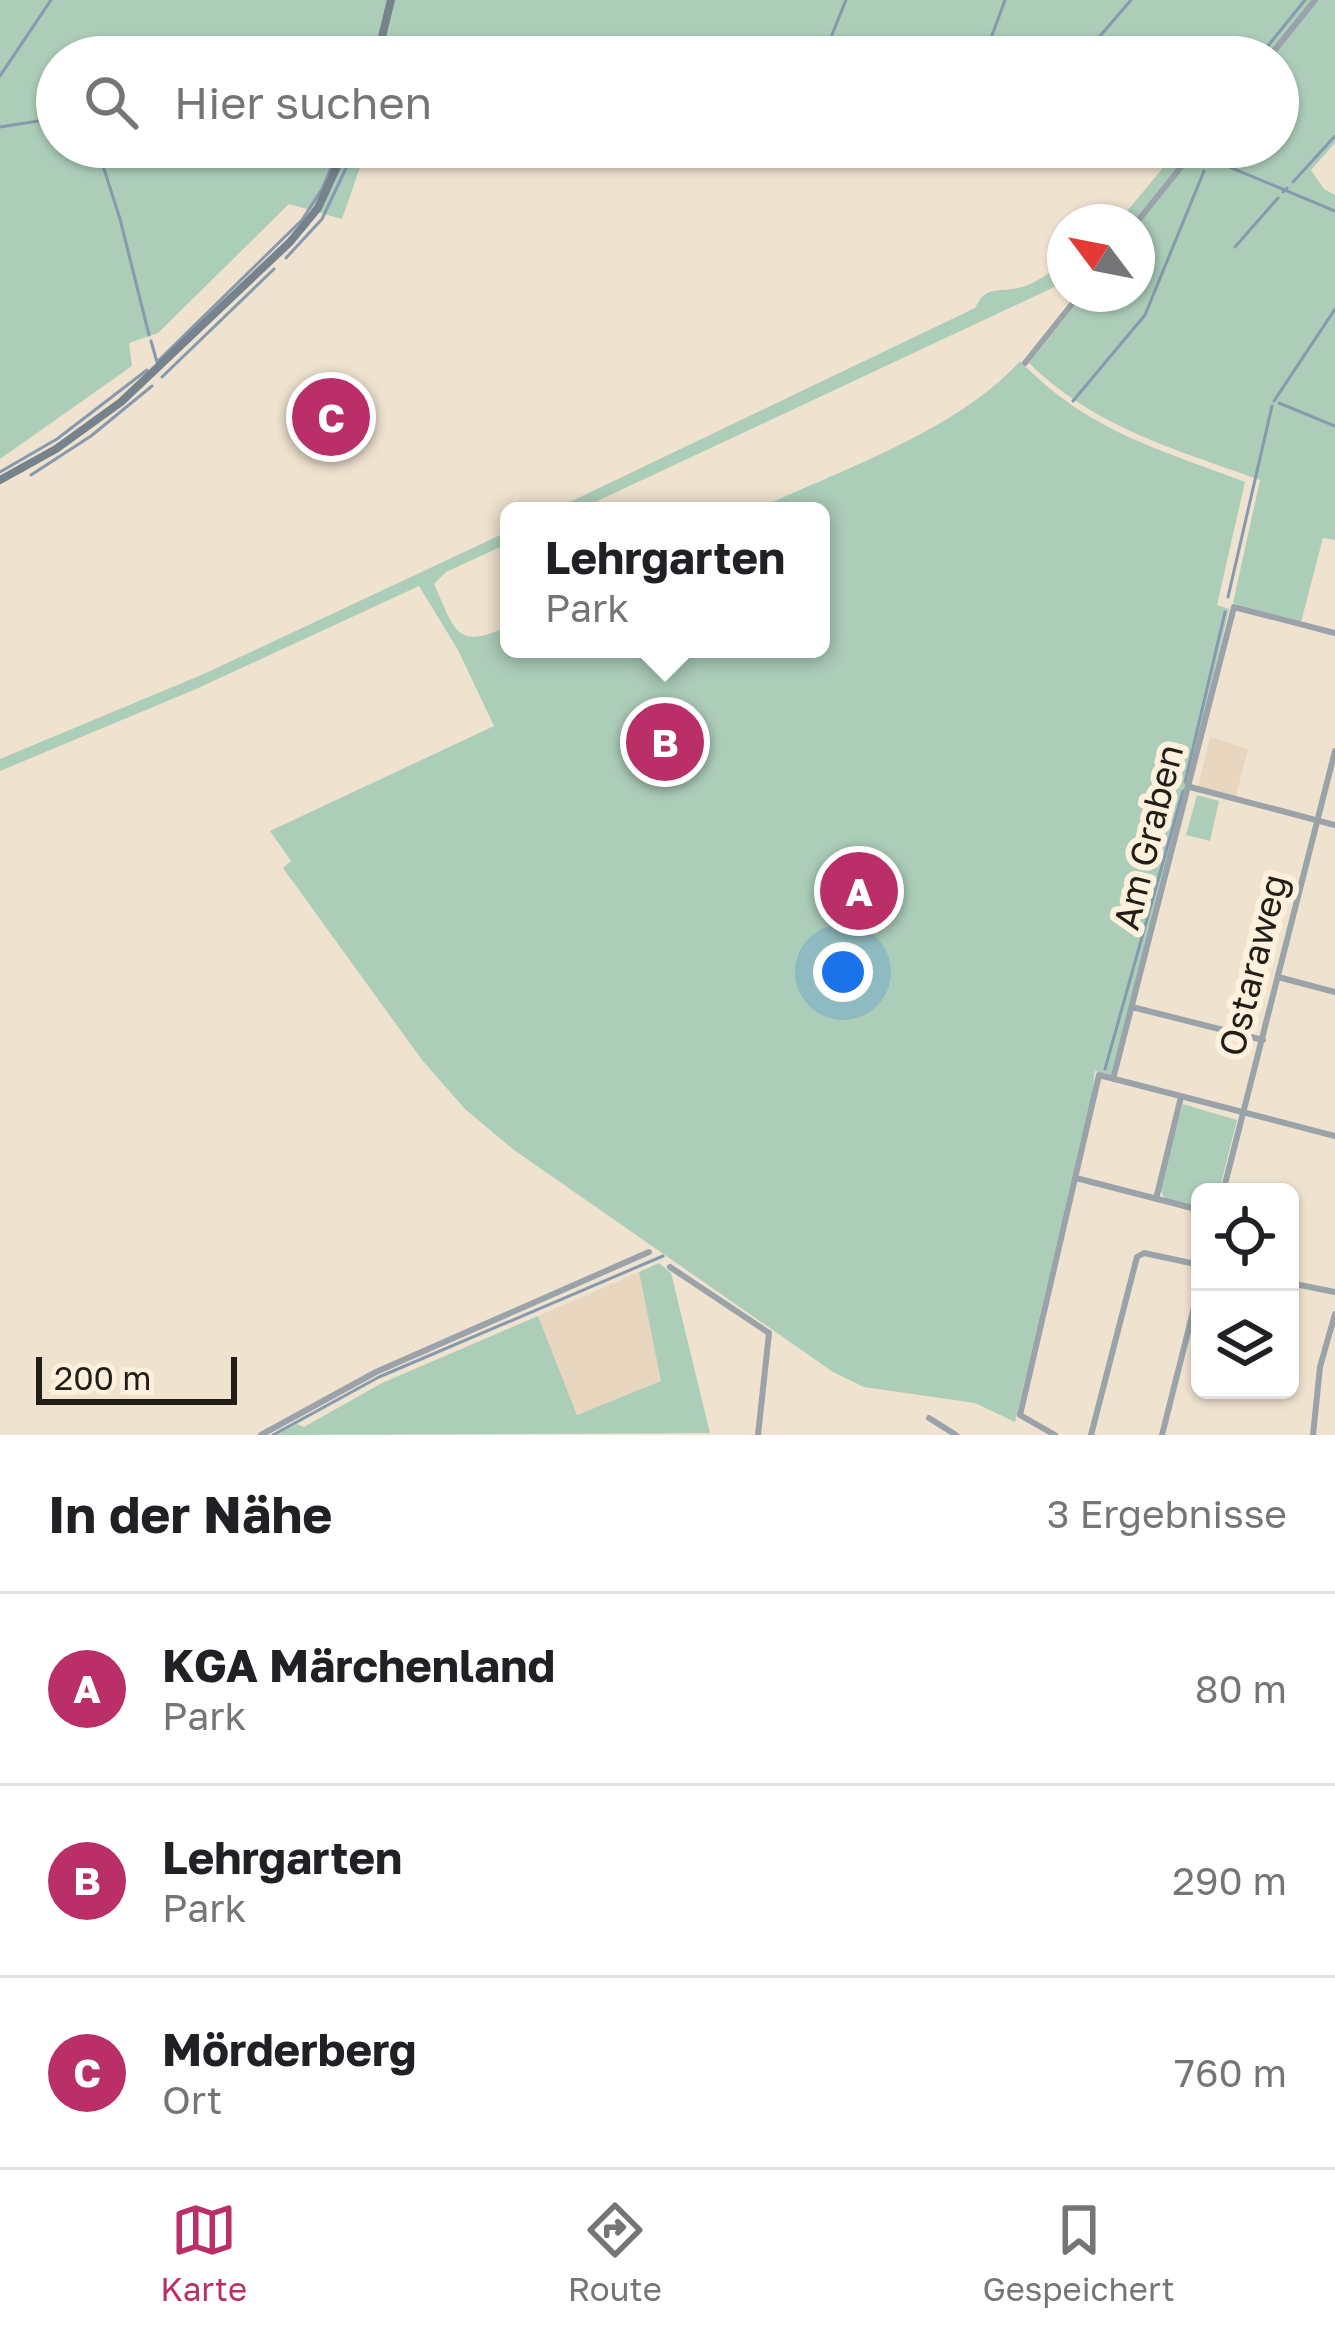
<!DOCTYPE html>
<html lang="de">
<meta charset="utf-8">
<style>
:root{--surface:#fff;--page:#f6f6f6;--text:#202124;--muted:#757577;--line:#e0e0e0;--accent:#ba2f68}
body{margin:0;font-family:"Golos Text",sans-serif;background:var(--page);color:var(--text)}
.controls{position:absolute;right:36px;bottom:36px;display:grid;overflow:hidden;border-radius:18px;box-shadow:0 3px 9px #0004}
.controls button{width:108px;height:108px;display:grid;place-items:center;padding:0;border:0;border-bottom:3px solid var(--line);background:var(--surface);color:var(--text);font:60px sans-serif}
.compass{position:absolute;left:1047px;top:204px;width:108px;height:108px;border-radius:50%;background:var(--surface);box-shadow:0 3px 9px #0004;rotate:302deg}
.scale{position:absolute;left:36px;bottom:30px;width:201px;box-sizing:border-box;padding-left:12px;border:6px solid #221d16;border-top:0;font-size:33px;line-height:42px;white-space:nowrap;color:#221d16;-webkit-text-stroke:9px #fdf0dc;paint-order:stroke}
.you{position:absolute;left:843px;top:972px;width:42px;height:42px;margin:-30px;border:9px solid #fff;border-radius:50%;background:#1a73e8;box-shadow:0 0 0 18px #1a73e833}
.badge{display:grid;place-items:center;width:78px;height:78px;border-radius:50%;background:var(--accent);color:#fff;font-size:39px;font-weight:700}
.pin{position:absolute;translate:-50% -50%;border:6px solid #fff;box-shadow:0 3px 12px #0006}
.popup{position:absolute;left:500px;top:502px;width:330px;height:156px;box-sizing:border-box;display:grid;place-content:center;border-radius:18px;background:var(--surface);filter:drop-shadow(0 3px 9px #0005);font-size:39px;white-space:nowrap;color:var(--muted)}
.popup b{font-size:45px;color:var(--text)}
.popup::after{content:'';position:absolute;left:50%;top:100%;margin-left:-24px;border:24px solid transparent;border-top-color:var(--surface)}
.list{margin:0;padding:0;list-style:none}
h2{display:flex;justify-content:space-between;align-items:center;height:156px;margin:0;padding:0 48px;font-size:51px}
h2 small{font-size:39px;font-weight:400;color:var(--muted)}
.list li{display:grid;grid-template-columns:78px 1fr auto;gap:36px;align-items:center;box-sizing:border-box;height:192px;padding:0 48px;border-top:3px solid var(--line)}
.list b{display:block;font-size:45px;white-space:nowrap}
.list p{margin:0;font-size:39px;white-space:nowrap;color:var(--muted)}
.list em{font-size:39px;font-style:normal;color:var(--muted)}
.icon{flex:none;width:66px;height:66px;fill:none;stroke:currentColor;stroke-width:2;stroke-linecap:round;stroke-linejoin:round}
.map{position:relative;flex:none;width:1335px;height:1435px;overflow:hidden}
.search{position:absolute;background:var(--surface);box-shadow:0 3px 9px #0004;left:36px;right:36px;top:36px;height:132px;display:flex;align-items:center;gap:30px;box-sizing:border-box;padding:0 42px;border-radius:66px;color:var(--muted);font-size:45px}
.sheet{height:732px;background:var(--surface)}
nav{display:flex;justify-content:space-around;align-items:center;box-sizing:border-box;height:168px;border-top:3px solid var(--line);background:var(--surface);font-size:33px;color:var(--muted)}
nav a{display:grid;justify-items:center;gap:6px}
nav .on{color:var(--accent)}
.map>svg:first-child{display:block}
.built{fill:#e8d7be}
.green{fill:#acceb9}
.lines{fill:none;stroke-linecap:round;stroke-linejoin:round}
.stream{stroke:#8599af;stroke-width:3}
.minor{stroke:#9aa3a9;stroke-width:6}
.tertiary{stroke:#9aa3a9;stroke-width:6}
.secondary{stroke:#76838c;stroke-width:8}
.labels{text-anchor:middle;stroke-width:12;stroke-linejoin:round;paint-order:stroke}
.street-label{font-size:36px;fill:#221d16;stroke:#fdf0dc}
</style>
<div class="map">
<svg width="1335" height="1435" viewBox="0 0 1335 1435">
<rect width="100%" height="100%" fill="#efe2cf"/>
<path class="built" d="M1210,737L1248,749L1236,796L1198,787Z
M639,1272L662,1381L577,1415L538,1316Z"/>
<path class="green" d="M0,0H1335V143L1311,170L1324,189L1335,195V540L1323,538L1301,622L1233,603L1260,480C1175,449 1095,428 1029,363L1084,294H1137V222H1118L1171,158L1141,147H1278V57H57V147H367L342,219L289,204L158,333L129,343L132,366L0,459Z
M1065,263V282L576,511H551L975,308C987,284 997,293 1018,288C1034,285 1051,271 1065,263Z
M1020,361C1088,431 1156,448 1245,482L1217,605L1229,609L1188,785L1111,1075L1095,1071L1092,1093L1015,1422L975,1403L864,1387L833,1372L514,1150L465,1109L422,1060L283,868L291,861L270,831L494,726L458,650L419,586L196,689L0,771V759L206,673L509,531V543L446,572L434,584C455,630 455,651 509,626V649H821V511H753C838,471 957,431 1020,361Z
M1197,795L1219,801L1210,841L1186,835Z
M1183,1104L1237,1120L1219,1192H1200V1208L1165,1199L1160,1190Z
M659,1263L671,1273L710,1433L276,1435L297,1424L304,1427L382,1383L538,1316L577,1415L661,1381L639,1272Z"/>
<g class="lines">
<path class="stream" d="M823,57L846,0
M984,57L1005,0
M1082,57L1131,0
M1259,57L1305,0
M0,76L51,0
M0,127L57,118
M97,147L120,219L149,335
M1181,147L1188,149
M1203,156L1335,211
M1293,182L1335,136
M1283,192L1287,188
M1235,247L1278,198
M286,258L322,219L356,147
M151,341L157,362L302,220L322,189L340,147
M162,377L274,269
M1073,401L1145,315L1204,171
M1274,401L1335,309
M1279,403L1335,426
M0,472L57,439L147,370
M31,475L91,436L152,386
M1228,597L1272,406
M1185,782L1225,612
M1105,1069L1183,791
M273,1435L379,1377L663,1256"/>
<path class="minor" d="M1269,57L1315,0
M1137,222L1197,147
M1025,363L1080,294
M1190,787L1335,825
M1278,977L1335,992
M1132,1007L1263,1040
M1113,1079L1234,607L1335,633
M1076,1178L1200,1210
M1223,1192L1335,751
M1156,1199L1181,1097
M670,1267L769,1333L758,1435
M1290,1283L1335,1292
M929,1418L956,1435
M261,1435L376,1372L649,1252
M1055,1435L1020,1415L1099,1075L1335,1136
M1091,1435L1137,1257L1144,1253L1200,1265
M1162,1435L1200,1284"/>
<path class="tertiary" d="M1313,1435L1320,1367L1335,1314"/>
<path class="secondary" d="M377,57L391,0
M0,480L56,449L121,402L290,242L318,208L346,147"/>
</g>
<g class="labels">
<g class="street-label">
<text transform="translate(1148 837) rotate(-76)" y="13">Am Graben</text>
<text transform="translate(1253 965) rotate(-76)" y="13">Ostaraweg</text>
</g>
</g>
</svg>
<div class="controls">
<button><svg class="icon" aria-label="locate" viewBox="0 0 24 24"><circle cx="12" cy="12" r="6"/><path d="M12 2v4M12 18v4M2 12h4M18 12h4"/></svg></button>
<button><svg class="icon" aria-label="layers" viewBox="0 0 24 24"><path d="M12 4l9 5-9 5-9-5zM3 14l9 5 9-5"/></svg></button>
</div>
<svg class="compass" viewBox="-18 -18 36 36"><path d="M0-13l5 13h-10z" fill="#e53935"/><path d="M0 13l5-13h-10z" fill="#757577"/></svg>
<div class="scale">200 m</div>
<div class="you"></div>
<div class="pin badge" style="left:859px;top:891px">A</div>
<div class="pin badge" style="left:665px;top:742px">B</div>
<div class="popup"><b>Lehrgarten</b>Park</div>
<div class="pin badge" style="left:331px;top:417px">C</div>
<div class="search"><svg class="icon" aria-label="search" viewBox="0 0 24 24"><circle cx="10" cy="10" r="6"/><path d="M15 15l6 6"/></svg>Hier suchen</div>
</div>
<section class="sheet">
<h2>In der Nähe<small>3 Ergebnisse</small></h2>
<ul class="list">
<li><span class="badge">A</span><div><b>KGA Märchenland</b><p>Park</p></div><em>80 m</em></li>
<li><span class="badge">B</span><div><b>Lehrgarten</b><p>Park</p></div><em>290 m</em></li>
<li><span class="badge">C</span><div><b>Mörderberg</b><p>Ort</p></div><em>760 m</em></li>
</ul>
</section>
<nav>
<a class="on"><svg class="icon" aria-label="map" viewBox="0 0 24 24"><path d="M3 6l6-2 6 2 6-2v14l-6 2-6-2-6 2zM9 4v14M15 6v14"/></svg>Karte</a>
<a><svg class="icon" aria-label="directions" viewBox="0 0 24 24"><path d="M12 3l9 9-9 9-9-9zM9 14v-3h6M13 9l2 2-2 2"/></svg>Route</a>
<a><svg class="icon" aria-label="saved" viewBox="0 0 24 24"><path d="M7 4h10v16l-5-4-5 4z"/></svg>Gespeichert</a>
</nav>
